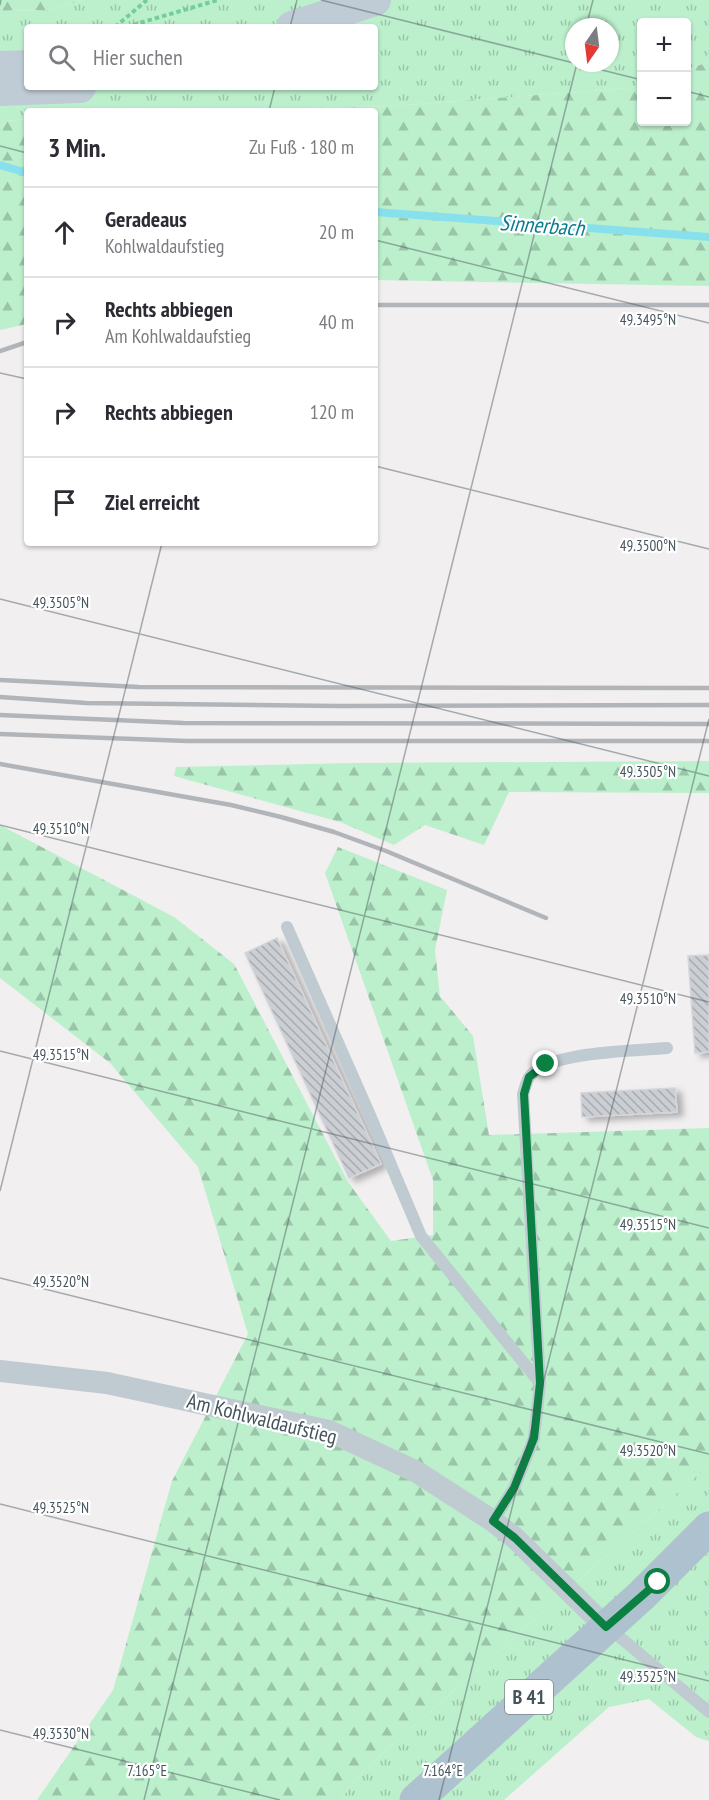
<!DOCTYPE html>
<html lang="de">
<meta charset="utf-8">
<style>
:root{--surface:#fff;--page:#f7f7f7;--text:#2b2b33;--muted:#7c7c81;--line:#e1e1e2}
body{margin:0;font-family:"PT Sans Narrow",sans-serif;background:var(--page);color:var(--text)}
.controls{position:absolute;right:18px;top:18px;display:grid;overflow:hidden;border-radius:6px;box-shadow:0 2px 4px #0004}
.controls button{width:54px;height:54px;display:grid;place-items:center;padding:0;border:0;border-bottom:2px solid var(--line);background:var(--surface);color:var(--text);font:30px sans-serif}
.compass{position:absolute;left:565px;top:18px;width:54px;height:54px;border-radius:50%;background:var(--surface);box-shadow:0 2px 4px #0004;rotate:194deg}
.stop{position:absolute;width:18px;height:18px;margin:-14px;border:4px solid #0b8043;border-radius:50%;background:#fff}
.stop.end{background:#0b8043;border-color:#fff;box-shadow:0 2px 6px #0008}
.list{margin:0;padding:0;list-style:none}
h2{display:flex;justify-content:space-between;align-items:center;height:78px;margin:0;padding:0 24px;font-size:26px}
h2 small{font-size:20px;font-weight:400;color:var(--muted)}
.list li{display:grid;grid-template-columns:39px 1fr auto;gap:18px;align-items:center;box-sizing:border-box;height:90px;padding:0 24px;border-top:2px solid var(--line)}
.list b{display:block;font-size:22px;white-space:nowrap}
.list p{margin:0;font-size:20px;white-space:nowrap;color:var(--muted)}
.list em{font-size:20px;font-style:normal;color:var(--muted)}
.icon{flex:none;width:33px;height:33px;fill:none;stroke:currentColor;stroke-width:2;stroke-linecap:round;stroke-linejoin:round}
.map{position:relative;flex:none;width:709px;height:1800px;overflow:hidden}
.search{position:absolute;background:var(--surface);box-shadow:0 2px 4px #0004;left:24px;top:24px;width:354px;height:66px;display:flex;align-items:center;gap:15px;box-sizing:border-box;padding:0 21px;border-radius:6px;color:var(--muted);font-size:22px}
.panel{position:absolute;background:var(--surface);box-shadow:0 2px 4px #0004;left:24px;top:108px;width:354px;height:438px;border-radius:6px}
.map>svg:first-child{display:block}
.grass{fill:url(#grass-tufts);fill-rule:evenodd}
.forest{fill:url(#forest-firs)}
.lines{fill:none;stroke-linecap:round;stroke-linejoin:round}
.stream{stroke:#89e0ed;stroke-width:8}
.building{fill:url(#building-back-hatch);stroke:#d3d5da;stroke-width:1.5;filter:url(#shadow)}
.path{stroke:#74ce9a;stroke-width:4;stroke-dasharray:4.5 3;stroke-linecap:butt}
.service{stroke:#bfcad1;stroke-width:12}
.minor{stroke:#bfcad1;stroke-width:22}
.secondary{stroke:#bfccd6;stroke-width:32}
.primary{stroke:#aec1ce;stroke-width:33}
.rail{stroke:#b1b5b9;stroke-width:4.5}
.route{stroke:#0b8043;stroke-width:8}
.ticks{fill:none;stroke:#46545c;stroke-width:1.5;stroke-opacity:0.45}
.labels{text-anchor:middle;stroke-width:4.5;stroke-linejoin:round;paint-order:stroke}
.shield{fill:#fff;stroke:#7e878d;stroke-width:1.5}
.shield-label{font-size:20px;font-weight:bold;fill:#46545c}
.street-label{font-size:21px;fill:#46545c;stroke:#fff}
.water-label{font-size:22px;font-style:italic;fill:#0b7c8d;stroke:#fff}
.ticks-label{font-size:15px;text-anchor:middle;fill:#46545c;stroke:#fff;stroke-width:4.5;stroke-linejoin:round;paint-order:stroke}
</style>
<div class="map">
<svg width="709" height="1800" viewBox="0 0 709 1800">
<defs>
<pattern id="grass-tufts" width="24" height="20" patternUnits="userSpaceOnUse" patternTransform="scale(1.5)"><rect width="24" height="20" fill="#bcf0cc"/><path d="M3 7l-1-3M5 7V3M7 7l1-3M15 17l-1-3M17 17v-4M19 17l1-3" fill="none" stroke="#9bc5a9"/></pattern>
<pattern id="forest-firs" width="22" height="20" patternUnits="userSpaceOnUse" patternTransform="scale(1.5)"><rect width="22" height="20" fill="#bcf0cc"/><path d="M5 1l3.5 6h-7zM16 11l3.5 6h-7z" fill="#9bc5a9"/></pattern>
<pattern id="building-back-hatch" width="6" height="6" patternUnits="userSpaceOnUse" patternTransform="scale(1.5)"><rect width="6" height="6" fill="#cbced3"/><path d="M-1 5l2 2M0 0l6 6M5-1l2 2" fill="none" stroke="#a7aaae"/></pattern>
<filter id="shadow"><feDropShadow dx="6" dy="4" stdDeviation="3" flood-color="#0004"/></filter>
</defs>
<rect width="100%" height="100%" fill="#f1efef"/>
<path class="grass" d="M83,0H709V62L687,69L686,22H642L641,84L630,88L392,106L175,111H27V119L6,121L0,127V11L49,10ZM27,27H375V87H27ZM574,27H610V63H574Z
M709,1465V1741L696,1737L649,1699L609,1707L504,1800H340L363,1771Z"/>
<path class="forest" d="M0,0H83L49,10L0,11Z
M709,62V286L375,280V111H175L392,106L630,88L641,84L642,122H686L687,69Z
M27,119V324L0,330V127L6,121Z
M709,761V793L509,792L484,845L425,825L394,845L340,822L174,776L176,767L352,763Z
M0,825L174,917L234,964L348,1182L391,1241L433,1235V1180L325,873L338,847L447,890L435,950L440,996L473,1036L489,1135L709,1128V1465L363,1771L340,1800H37L113,1690L172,1481L248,1334L198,1167L110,1063L0,978Z"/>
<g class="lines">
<path class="stream" d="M0,165L27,173
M375,212L709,237"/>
</g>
<path class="building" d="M277,938L381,1164L349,1178L245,953Z
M709,955V1052L695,1053L688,956Z
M675,1088L677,1112L582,1117L581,1093Z"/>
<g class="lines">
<path class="path" d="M115,27L147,0
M126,27L218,0"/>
<path class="service" d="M287,927L369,1113L421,1236L540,1383
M493,1521L514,1488L534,1438L540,1383L523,1094C525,1089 526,1081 530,1076C550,1051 634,1051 667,1048
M609,1628L709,1712"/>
<path class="minor" d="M0,1371L107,1383L329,1431L417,1472L493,1521L515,1538L606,1627"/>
<path class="secondary" d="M292,27L375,0
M0,67L27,66
M0,90L80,87"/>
<path class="primary" d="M416,1800L642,1595L709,1528"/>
<path class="rail" d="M375,305H709
M0,351L27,342
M0,680L139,687L709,688
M0,697L86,703L338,706L709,705
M0,715L183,723L709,724
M0,734L187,741H709
M0,764L231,805L281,817L334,832L386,851L546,918"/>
</g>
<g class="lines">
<path class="route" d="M546,1064L529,1077L524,1094L540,1383L534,1438L514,1488L493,1521L515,1538L606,1627L658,1582"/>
</g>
<path class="ticks" d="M321,0L642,80M0,5L1,0M290,27L297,0M586,27L593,0M686,91L709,97M269,111L275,87M0,146L27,153M375,240L709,323M0,373L27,379M375,466L709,549M0,599L709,776M0,825L709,1002M0,1051L709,1228M0,1191L162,543M0,1278L709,1454M0,1504L709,1681M0,1730L280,1800M144,1800L577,63M439,1800L709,719"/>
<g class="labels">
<rect class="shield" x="505" y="1680" width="48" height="34" rx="4.5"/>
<g class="shield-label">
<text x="529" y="1704">B 41</text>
</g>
<g class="street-label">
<text transform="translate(262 1419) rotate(14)" y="7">Am Kohlwaldaufstieg</text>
</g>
<g class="water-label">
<text transform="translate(542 225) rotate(4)" y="8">Sinnerbach</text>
</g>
</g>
<g class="ticks-label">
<text x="648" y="325">49.3495°N</text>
<text x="648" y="551">49.3500°N</text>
<text x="61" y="608">49.3505°N</text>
<text x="648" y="777">49.3505°N</text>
<text x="61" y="834">49.3510°N</text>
<text x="648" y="1004">49.3510°N</text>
<text x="61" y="1060">49.3515°N</text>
<text x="648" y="1230">49.3515°N</text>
<text x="61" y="1287">49.3520°N</text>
<text x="648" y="1456">49.3520°N</text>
<text x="61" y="1513">49.3525°N</text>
<text x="648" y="1682">49.3525°N</text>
<text x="61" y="1739">49.3530°N</text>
<text x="147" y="1776">7.165°E</text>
<text x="443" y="1776">7.164°E</text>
</g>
</svg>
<div class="controls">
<button>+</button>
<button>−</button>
</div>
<svg class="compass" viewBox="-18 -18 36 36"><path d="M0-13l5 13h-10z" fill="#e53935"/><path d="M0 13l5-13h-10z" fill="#7c7c81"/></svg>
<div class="stop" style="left:658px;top:1582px"></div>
<div class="stop end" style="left:546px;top:1064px"></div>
<div class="search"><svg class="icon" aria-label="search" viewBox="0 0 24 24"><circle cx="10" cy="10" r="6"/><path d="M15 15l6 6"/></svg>Hier suchen</div>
<section class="panel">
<h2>3 Min.<small>Zu Fuß · 180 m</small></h2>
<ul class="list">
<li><svg class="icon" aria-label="ahead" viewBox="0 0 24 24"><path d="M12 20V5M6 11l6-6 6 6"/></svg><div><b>Geradeaus</b><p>Kohlwaldaufstieg</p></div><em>20 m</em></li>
<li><svg class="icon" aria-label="right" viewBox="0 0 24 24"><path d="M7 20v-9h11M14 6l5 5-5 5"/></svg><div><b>Rechts abbiegen</b><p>Am Kohlwaldaufstieg</p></div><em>40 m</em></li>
<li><svg class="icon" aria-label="right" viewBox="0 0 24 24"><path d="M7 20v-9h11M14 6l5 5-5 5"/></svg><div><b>Rechts abbiegen</b></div><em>120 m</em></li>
<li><svg class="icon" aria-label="arrive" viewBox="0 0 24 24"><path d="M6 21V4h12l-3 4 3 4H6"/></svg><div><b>Ziel erreicht</b></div></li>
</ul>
</section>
</div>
